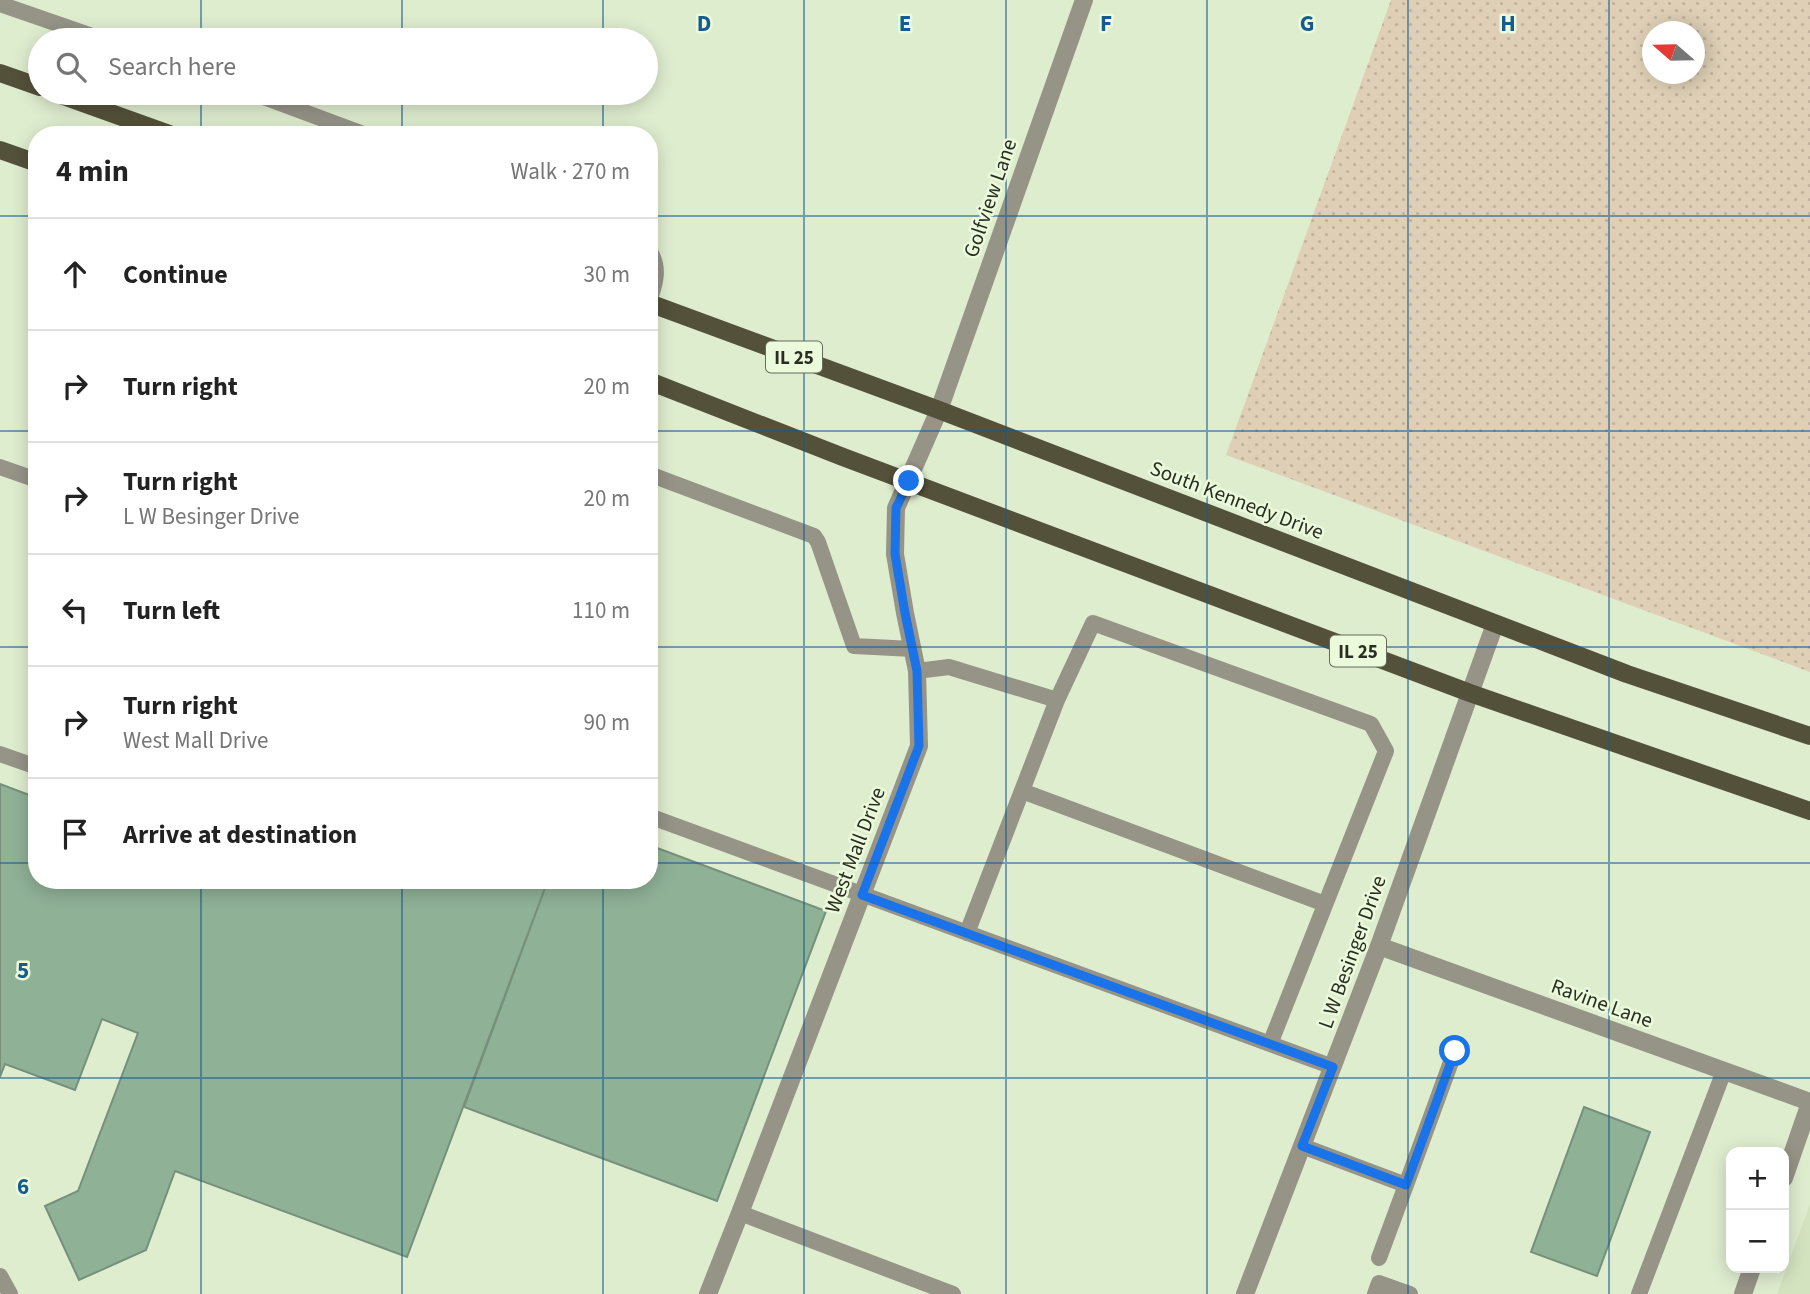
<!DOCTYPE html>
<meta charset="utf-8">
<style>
:root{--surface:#fff;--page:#f2f2f2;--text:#222;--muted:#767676;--line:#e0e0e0}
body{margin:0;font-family:"Source Sans 3",sans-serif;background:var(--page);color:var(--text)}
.controls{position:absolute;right:21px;bottom:21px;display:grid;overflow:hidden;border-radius:14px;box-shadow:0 4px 18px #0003}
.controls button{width:63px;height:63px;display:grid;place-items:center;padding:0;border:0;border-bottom:2px solid var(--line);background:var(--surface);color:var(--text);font:35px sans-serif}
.compass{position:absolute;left:1642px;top:21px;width:63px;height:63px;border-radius:50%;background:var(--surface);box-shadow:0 4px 18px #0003;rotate:290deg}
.stop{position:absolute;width:21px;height:21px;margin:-16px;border:5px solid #1a73e8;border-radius:50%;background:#fff}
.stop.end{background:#1a73e8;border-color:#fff;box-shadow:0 2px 7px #0008}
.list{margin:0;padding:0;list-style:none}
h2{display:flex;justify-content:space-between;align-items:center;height:91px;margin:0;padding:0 28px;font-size:30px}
h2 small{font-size:23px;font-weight:400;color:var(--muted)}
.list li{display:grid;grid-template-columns:46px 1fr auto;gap:21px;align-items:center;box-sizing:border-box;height:112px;padding:0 28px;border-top:2px solid var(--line)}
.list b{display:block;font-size:26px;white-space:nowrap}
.list p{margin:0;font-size:23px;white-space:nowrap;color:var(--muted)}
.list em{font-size:23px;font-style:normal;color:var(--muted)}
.icon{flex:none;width:38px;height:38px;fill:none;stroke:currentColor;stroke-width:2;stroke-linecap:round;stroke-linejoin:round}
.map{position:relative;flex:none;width:1810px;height:1294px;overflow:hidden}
.search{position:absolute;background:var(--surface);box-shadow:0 4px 18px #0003;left:28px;top:28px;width:630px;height:77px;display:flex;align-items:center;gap:18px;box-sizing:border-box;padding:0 24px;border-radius:38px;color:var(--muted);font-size:26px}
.panel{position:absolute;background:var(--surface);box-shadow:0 4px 18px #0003;left:28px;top:126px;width:630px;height:763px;border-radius:28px}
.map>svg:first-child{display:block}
.built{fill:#d3e3bf}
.grass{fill:url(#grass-dots);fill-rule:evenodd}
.building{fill:#8fb196;stroke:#76907c;stroke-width:2}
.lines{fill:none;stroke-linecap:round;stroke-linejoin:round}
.lane{stroke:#969487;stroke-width:16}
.street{stroke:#969487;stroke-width:18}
.primary{stroke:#54513a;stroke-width:18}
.route{stroke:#1a73e8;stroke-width:9}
.grid{fill:none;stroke:#165b90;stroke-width:2;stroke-opacity:0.55}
.labels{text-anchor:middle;stroke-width:5;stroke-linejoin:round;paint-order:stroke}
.shield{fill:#ecfadc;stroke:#646b5a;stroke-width:2}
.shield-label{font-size:19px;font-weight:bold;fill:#292e23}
.street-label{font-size:21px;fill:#292e23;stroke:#ecfadc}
.grid-label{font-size:23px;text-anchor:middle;font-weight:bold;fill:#165b90;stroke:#ecfadc;stroke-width:5;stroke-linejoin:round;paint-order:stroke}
</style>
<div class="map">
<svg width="1810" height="1294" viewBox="0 0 1810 1294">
<defs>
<pattern id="grass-dots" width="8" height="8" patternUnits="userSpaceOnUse" patternTransform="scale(1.75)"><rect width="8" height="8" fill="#dfcfb6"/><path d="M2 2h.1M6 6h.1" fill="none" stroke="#bfb29c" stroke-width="1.8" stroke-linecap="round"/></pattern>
</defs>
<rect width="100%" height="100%" fill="#dfedcf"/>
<path class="built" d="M1810,1204V1294H1777Z"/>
<path class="grass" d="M1391,0H1810V672L1226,455ZM1652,32H1694V74H1652Z"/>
<path class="building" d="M0,784L37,798V880H548L407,1257L175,1171L146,1250L79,1280L45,1206L78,1191L138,1033L102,1019L75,1090L5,1064L0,1077Z
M649,845L826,911L717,1201L464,1107L548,880H649Z
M1584,1107L1650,1132L1597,1276L1531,1252Z"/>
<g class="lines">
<path class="lane" d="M0,4L104,40
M253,93L366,135
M649,250C661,268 655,284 649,302
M0,467L37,480
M649,474L814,536L818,542L854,646L913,649
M917,671L949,667L1057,700L1093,623L1371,724L1386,751L1270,1044
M0,754L37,767
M1022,791L1325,904
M649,816L1333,1067
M967,933L1057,700
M1302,1146L1406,1185L1455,1051
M740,1213L953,1294
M1379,1258L1406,1185
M0,1276L10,1294
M1375,1294L1379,1283L1410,1294
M1639,1294L1724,1071"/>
<path class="street" d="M1379,946L1810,1102
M1784,1178L1810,1103
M708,1294L740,1213L919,746L917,671L905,613L895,554L896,508L939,410L1084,0
M1245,1294L1379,946L1495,624
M1743,1294L1752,1268"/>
<path class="primary" d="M0,73L40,87
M55,93L172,135
M0,150L37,163
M649,303L939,410L1627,674L1810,736
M649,381L843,457L1470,693L1810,811"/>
</g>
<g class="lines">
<path class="route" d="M909,481L896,508L895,554L905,613L917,671L919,746L862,895L1333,1067L1302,1146L1406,1185L1455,1051"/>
</g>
<path class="grid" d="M201,0V40M402,0V40M603,0V40M804,0V1294M1006,0V1294M1207,0V1294M1408,0V1294M1609,0V1294M201,93V135M402,93V135M603,93V135M0,216H37M649,216H1810M0,431H37M649,431H1810M0,647H37M649,647H1810M0,863H37M649,863H1810M201,880V1294M402,880V1294M603,880V1294M0,1078H1810"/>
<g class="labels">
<g class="shield">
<rect x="766" y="341.5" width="56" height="31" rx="5"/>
<rect x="1330" y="635.5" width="56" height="31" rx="5"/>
</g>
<g class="shield-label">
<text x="794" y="364">IL 25</text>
<text x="1358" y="658">IL 25</text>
</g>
<g class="street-label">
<text transform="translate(990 198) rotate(-71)" y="7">Golfview Lane</text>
<text transform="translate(1237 500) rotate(21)" y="7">South Kennedy Drive</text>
<text transform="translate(855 850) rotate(-69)" y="7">West Mall Drive</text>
<text transform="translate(1352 952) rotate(-70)" y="7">L W Besinger Drive</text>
<text transform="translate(1602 1003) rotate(20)" y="7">Ravine Lane</text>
</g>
</g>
<g class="grid-label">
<text x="704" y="31">D</text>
<text x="905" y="31">E</text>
<text x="1106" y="31">F</text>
<text x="1307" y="31">G</text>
<text x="1508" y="31">H</text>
<text x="23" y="978">5</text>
<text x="23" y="1194">6</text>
</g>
</svg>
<div class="controls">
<button>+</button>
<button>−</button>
</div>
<svg class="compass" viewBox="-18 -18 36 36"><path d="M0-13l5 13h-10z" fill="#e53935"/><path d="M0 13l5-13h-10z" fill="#767676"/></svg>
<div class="stop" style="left:1455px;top:1051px"></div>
<div class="stop end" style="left:909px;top:481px"></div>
<div class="search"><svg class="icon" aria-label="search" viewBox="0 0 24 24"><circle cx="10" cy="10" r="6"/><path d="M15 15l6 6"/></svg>Search here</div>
<section class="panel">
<h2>4 min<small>Walk · 270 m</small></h2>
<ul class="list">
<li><svg class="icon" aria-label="ahead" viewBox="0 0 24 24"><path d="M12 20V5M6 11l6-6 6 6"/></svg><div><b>Continue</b></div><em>30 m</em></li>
<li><svg class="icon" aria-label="right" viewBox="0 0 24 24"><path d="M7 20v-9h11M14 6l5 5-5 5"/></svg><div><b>Turn right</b></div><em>20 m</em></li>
<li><svg class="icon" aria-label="right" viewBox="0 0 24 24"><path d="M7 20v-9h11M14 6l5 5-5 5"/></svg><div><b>Turn right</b><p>L W Besinger Drive</p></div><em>20 m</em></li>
<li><svg class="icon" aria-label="left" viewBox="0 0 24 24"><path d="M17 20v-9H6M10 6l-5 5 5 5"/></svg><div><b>Turn left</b></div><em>110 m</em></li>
<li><svg class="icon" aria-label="right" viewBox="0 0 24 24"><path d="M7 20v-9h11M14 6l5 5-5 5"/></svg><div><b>Turn right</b><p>West Mall Drive</p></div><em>90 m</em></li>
<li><svg class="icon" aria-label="arrive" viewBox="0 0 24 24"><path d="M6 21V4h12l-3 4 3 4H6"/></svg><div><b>Arrive at destination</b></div></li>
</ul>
</section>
</div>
